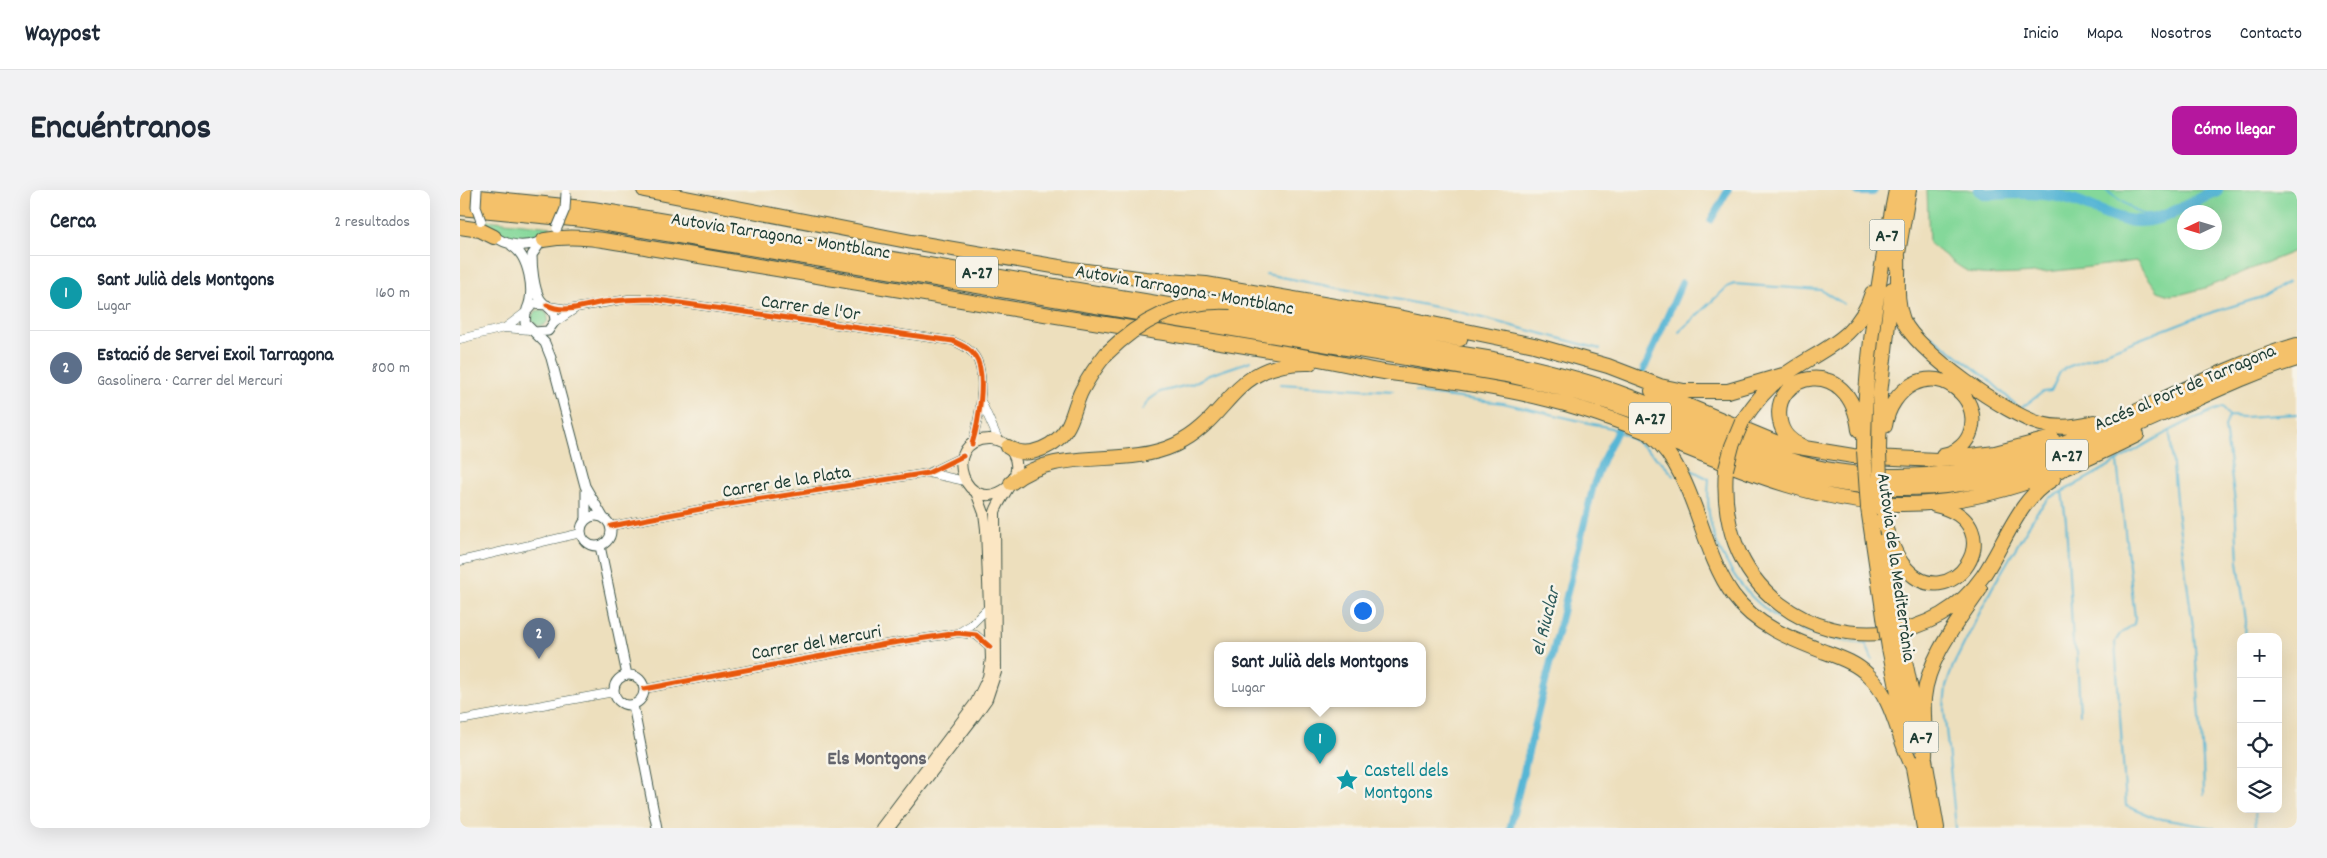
<!DOCTYPE html>
<html lang="es">
<meta charset="utf-8">
<style>
:root{--surface:#fff;--page:#f2f2f3;--text:#1f2937;--muted:#747a83;--line:#e0e1e3;--accent:#b5179e}
body{margin:0;font-family:Dekko,sans-serif;background:var(--page);color:var(--text)}
.controls{position:absolute;right:15px;bottom:15px;display:grid;overflow:hidden;border-radius:10px;box-shadow:0 5px 20px #0002}
.controls button{width:45px;height:45px;display:grid;place-items:center;padding:0;border:0;border-bottom:1px solid var(--line);background:var(--surface);color:var(--text);font:25px sans-serif}
.compass{position:absolute;left:1717px;top:15px;width:45px;height:45px;border-radius:50%;background:var(--surface);box-shadow:0 5px 20px #0002;rotate:266deg}
.you{position:absolute;left:902px;top:420px;width:18px;height:18px;margin:-12px;border:4px solid #fff;border-radius:50%;background:#1a73e8;box-shadow:0 0 0 8px #1a73e833}
.badge{display:grid;place-items:center;width:32px;height:32px;border-radius:50%;background:var(--accent);color:#fff;font-size:16px;font-weight:700}
.pin{position:absolute;translate:-50% -41px;filter:drop-shadow(0 1px 2px #0008)}
.pin::after{content:'';position:absolute;top:26px;width:18px;height:15px;background:inherit;clip-path:polygon(0 0,100% 0,50% 100%)}
.popup{position:absolute;left:754px;top:452px;width:212px;height:65px;box-sizing:border-box;display:grid;place-content:center;border-radius:10px;background:var(--surface);filter:drop-shadow(0 1px 4px #0005);font-size:16px;white-space:nowrap;color:var(--muted)}
.popup b{font-size:19px;color:var(--text)}
.popup::after{content:'';position:absolute;left:50%;top:100%;margin-left:-10px;border:10px solid transparent;border-top-color:var(--surface)}
.list{margin:0;padding:0;list-style:none}
h2{display:flex;justify-content:space-between;align-items:center;height:65px;margin:0;padding:0 20px;font-size:21px}
h2 small{font-size:16px;font-weight:400;color:var(--muted)}
.list li{display:grid;grid-template-columns:32px 1fr auto;gap:15px;align-items:center;box-sizing:border-box;height:75px;padding:0 20px;border-top:1px solid var(--line)}
.list b{display:block;font-size:19px;white-space:nowrap}
.list p{margin:0;font-size:16px;white-space:nowrap;color:var(--muted)}
.list em{font-size:16px;font-style:normal;color:var(--muted)}
.icon{flex:none;width:28px;height:28px;fill:none;stroke:currentColor;stroke-width:2;stroke-linecap:round;stroke-linejoin:round}
.map{position:relative;flex:none;width:1837px;height:638px;overflow:hidden;border-radius:10px}
header{display:flex;align-items:center;gap:30px;box-sizing:border-box;height:70px;padding:0 25px;background:var(--surface);border-bottom:1px solid var(--line)}
header strong{font-size:24px}
nav{display:flex;gap:28px;margin-inline-start:auto;font-size:18px}
.intro{display:flex;align-items:center;justify-content:space-between;box-sizing:border-box;height:120px;padding:0 30px}
h1{margin:0;font-size:35px}
.button{padding:12px 22px;border-radius:10px;background:var(--accent);color:#fff;font-size:18px;font-weight:700}
main{display:flex;gap:30px;padding:0 30px}
aside{flex:1;background:var(--surface);border-radius:10px;box-shadow:0 5px 20px #0002}
.map>svg:first-child{display:block}
.green{fill:#84d89a;stroke:#528a67;fill-rule:evenodd}
.lines{fill:none;stroke-linecap:round;stroke-linejoin:round}
.stream{stroke:#57b6d5;stroke-width:2}
.canal{stroke:#57b6d5;stroke-width:7}
.river{stroke:#57b6d5;stroke-width:12}
.minor-casing{stroke:#3e5549;stroke-width:9}
.tertiary-casing{stroke:#3e5549;stroke-width:11}
.secondary-casing{stroke:#3e5549;stroke-width:12}
.motorway-casing{stroke:#3e5549;stroke-width:16}
.minor{stroke:#fff;stroke-width:8}
.tertiary{stroke:#fff;stroke-width:9}
.secondary{stroke:#fbe6c3;stroke-width:10}
.motorway{stroke:#f4c16a;stroke-width:14}
.tertiary-bridge-casing{stroke:#3e5549;stroke-width:11;stroke-linecap:butt}
.motorway-bridge-casing{stroke:#3e5549;stroke-width:16;stroke-linecap:butt}
.tertiary-bridge{stroke:#fff;stroke-width:9}
.motorway-bridge{stroke:#f4c16a;stroke-width:14}
.cycleway-casing{stroke:#f7f3e8;stroke-width:8}
.cycleway{stroke:#e8590c;stroke-width:5}
.labels{text-anchor:middle;stroke-width:5;stroke-linejoin:round;paint-order:stroke}
.shield{fill:#f7f3e8;stroke:#60746a;stroke-width:1}
.shield-label{font-size:18px;font-weight:bold;fill:#1f3d34}
.street-label{font-size:19px;fill:#1f3d34;stroke:#f7f3e8}
.culture-label{font-size:19px;fill:#0d838f;stroke:#f7f3e8;text-anchor:start}
.water-label{font-size:20px;font-style:italic;fill:#2d5b5c;stroke:#f7f3e8}
.neighbourhood-label{font-size:20px;font-weight:bold;fill:#64656d;stroke:#f7f3e8}
</style>
<header>
<strong>Waypost</strong>
<nav><a>Inicio</a><a>Mapa</a><a>Nosotros</a><a>Contacto</a></nav>
</header>
<div class="intro"><h1>Encuéntranos</h1><a class="button">Cómo llegar</a></div>
<main>
<aside>
<h2>Cerca<small>2 resultados</small></h2>
<ul class="list">
<li><span class="badge" style="background:#0f9aa8">1</span><div><b>Sant Julià dels Montgons</b><p>Lugar</p></div><em>160 m</em></li>
<li><span class="badge" style="background:#5c6f8a">2</span><div><b>Estació de Servei Exoil Tarragona</b><p>Gasolinera · Carrer del Mercuri</p></div><em>800 m</em></li>
</ul>
</aside>
<div class="map">
<svg width="1837" height="638" viewBox="0 0 1837 638">
<rect width="100%" height="100%" fill="#f7f3e8"/>
<filter id="ink" filterUnits="userSpaceOnUse"><feTurbulence type="fractalNoise" baseFrequency=".02" numOctaves="2"/><feDisplacementMap in="SourceGraphic" scale="10" xChannelSelector="R" yChannelSelector="G"/><feConvolveMatrix kernelMatrix="1 2 1 2 8 2 1 2 1" color-interpolation-filters="sRGB"/></filter>
<filter id="wash" filterUnits="userSpaceOnUse"><feTurbulence type="fractalNoise" baseFrequency=".0096" numOctaves="4" result="noise"/><feDisplacementMap in="SourceGraphic" scale="20" xChannelSelector="R" yChannelSelector="G"/><feGaussianBlur stdDeviation="1.12" result="paint"/><feColorMatrix in="noise" values="0 0 0 0 0 0 0 0 0 0 0 0 0 0 0 0 0 1.4 0 .05"/><feComposite in="paint" operator="in"/></filter>
<g filter="url(#wash)">
<rect width="100%" height="100%" fill="#eddfbd"/>
<path class="green" d="M1467,0H1837V60L1745,98L1722,104L1710,105L1698,101L1676,71C1644,75 1531,92 1507,81C1494,74 1481,62 1469,53ZM1724,22H1754V52H1724Z
M26,30L91,37C72,58 41,53 26,30Z
M72 128a8 8 0 1 1 16 0a8 8 0 1 1-16 0Z"/>
<g class="lines">
<path class="stream" d="M1645,0L1677,22L1697,28
M806,84L996,121L1140,159
M1219,142L1267,97L1274,94L1361,100L1384,114
M1470,145L1527,188L1557,216
M820,194L933,201
M956,201L965,204L1043,213L1151,238C1175,248 1197,266 1214,286
M1561,218L1583,202L1591,201L1600,182L1605,178L1734,128L1802,107L1828,92
M682,220L689,210L700,202L732,194L749,185L791,171
M1769,226L1765,237L1775,312L1778,372L1786,431L1785,447
M1710,242L1717,320L1734,444L1743,570L1744,604
M1657,272L1675,428L1674,434L1660,444L1655,452L1666,616L1696,628L1754,638
M1229,279L1249,289C1246,323 1250,344 1267,373C1297,428 1346,448 1406,454L1412,469
M1602,302L1606,331L1613,454L1617,462L1620,524
M1795,619L1796,638
M1496,638L1484,519L1486,496L1493,476L1532,398L1577,322L1589,308C1648,281 1701,239 1763,217L1769,226L1784,227L1837,224"/>
<path class="canal" d="M1251,30L1268,0
M1181,186L1222,93
M1050,638L1134,293L1144,267L1160,236"/>
<path class="river" d="M1399,0H1412
M1519,0L1525,4C1550,3 1578,1 1602,7C1627,12 1653,32 1679,31C1709,30 1731,12 1757,0"/>
</g>
</g>
<g filter="url(#ink)">
<g class="lines">
<defs>
<path id="minor" d="M88,116L109,119L168,109H191L493,151C501,155 510,158 515,166C528,184 518,234 512,254
M93,134L115,119
M46,137L66,122
M0,149L44,138L70,140
M522,213L539,251
M468,283L505,291
M151,336L251,317L468,283L503,266
M0,371L121,343
M498,443L511,435L529,417
M184,499L426,454L498,443L516,445L530,457
M0,530L154,502"/>
<path id="tertiary" d="M31,44C46,56 62,58 80,52
M81,52L72,65C72,77 74,98 80,109C86,118 95,118 95,131L88,141L74,142L65,133L66,122L73,114L87,115
M52,56C69,66 75,102 67,119
M74,142L85,153L91,168L125,296L143,327
M126,301V330
M121 341a15 15 0 1 1 30 0a15 15 0 1 1-30 0Z
M140,356L167,485
M154 500a15 15 0 1 1 30 0a15 15 0 1 1-30 0Z
M173,515L197,638"/>
<path id="secondary" d="M421,638L516,512L528,487L531,469L526,339L524,323L516,302
M429,638L515,526L527,509L536,482L535,322C541,303 565,285 553,264C548,254 538,248 528,249C479,251 505,330 548,297"/>
<path id="motorway" d="M184,0L452,52L611,79L685,89L746,94L939,127L1074,155L1148,176L1200,196L1224,201H1268L1323,185
M0,5L133,19L1033,169C1079,178 1124,189 1168,206C1221,226 1272,252 1326,269C1392,290 1466,291 1533,275C1639,250 1732,186 1837,155
M0,18L123,30L1047,185C1092,195 1136,207 1179,223C1229,243 1276,268 1327,282C1399,302 1478,304 1550,284C1609,268 1665,240 1721,216C1759,199 1797,181 1837,169
M0,37L20,40L34,47
M84,50C119,43 154,52 190,58C249,67 309,78 368,88C474,105 579,124 685,140C758,152 831,162 903,178C922,183 942,184 960,187C1004,193 1047,199 1090,210C1208,239 1311,310 1435,314C1522,316 1601,283 1677,245
M1438,66C1439,88 1435,109 1443,130C1457,162 1547,225 1581,234C1599,239 1616,237 1634,232
M1436,75L1449,0
M771,112L1000,149
M1192,201L1320,254L1393,266L1477,270L1535,263L1592,248
M1282,232C1293,215 1306,198 1323,186C1358,160 1398,151 1412,103
M1425,236C1430,199 1470,172 1501,203C1522,224 1513,260 1483,265
M1191,245C1238,286 1238,356 1273,405C1296,436 1331,449 1365,462C1381,468 1396,473 1408,485C1435,510 1437,549 1454,579
M1342,256C1331,252 1322,243 1320,231C1310,183 1390,163 1399,240
M548,257C568,271 598,255 608,236C614,225 616,211 622,200C629,187 637,175 646,164
M1404,261C1404,173 1419,86 1436,0
M1419,262L1420,204L1432,99
M1266,279C1262,331 1277,381 1320,414C1381,461 1478,452 1523,386C1545,354 1558,309 1593,289
M551,293C598,255 663,279 715,255C771,229 771,171 850,173
M1408,318L1424,427
M1422,329C1428,344 1433,362 1443,375C1489,434 1558,334 1475,315
M1425,349L1437,425
M1442,456L1458,534
M1429,458L1445,537
M1463,558L1477,638
M1465,566C1466,547 1463,528 1464,508C1468,467 1498,432 1520,399
M1452,572L1464,638"/>
</defs>
<use href="#minor" class="minor-casing"/>
<use href="#tertiary" class="tertiary-casing"/>
<use href="#secondary" class="secondary-casing"/>
<use href="#motorway" class="motorway-casing"/>
<use href="#minor" class="minor"/>
<use href="#tertiary" class="tertiary"/>
<use href="#secondary" class="secondary"/>
<use href="#motorway" class="motorway"/>
<defs>
<path id="tertiary-bridge" d="M17,0L16,17L21,31
M97,38L105,19L106,3"/>
<path id="motorway-bridge" d="M646,164C680,130 722,109 771,112
M1404,261L1408,318
M1419,262L1421,319
M1266,279L1272,256L1282,232
M1437,425L1442,456
M1424,427L1429,458"/>
</defs>
<use href="#tertiary-bridge" class="tertiary-bridge-casing"/>
<use href="#motorway-bridge" class="motorway-bridge-casing"/>
<use href="#tertiary-bridge" class="tertiary-bridge"/>
<use href="#motorway-bridge" class="motorway-bridge"/>
<defs>
<path id="cycleway" d="M87,115C104,124 126,115 144,112C160,110 175,109 191,109L493,151C501,155 510,158 515,166C528,184 518,234 512,254
M151,336L251,317L468,283L503,266
M184,499L426,454L498,443L516,445L530,457"/>
</defs>
<use href="#cycleway" class="cycleway-casing"/>
<use href="#cycleway" class="cycleway"/>
</g>
</g>
<defs>
<symbol id="sight-bare" viewBox="-9 -9 18 18"><path d="M0-6L1.8-2.2L6-1.7L2.9 1.2L3.7 5.4L0 3.3L-3.7 5.4L-2.9 1.2L-6-1.7L-1.8-2.2Z" fill="#0f9aa8" stroke="#f7f3e8" stroke-width="2.5" paint-order="stroke"/></symbol>
</defs>
<g fill-rule="evenodd">
<use href="#sight-bare" x="871" y="574" width="32" height="32"/>
</g>
<g class="labels">
<g class="shield">
<rect x="1409.5" y="29.5" width="35" height="31" rx="4"/>
<rect x="496" y="66.5" width="42" height="31" rx="4"/>
<rect x="1169" y="212.5" width="42" height="31" rx="4"/>
<rect x="1586" y="249.5" width="42" height="31" rx="4"/>
<rect x="1443.5" y="531.5" width="35" height="31" rx="4"/>
</g>
<g class="shield-label">
<text x="1427" y="51">A-7</text>
<text x="517" y="88">A-27</text>
<text x="1190" y="234">A-27</text>
<text x="1607" y="271">A-27</text>
<text x="1461" y="553">A-7</text>
</g>
<g class="street-label">
<text transform="translate(321 44) rotate(9)" y="7">Autovia Tarragona - Montblanc</text>
<text transform="translate(725 98) rotate(10)" y="7">Autovia Tarragona - Montblanc</text>
<text transform="translate(351 116) rotate(8)" y="7">Carrer de l'Or</text>
<text transform="translate(1724 196) rotate(-23)" y="7">Accés al Port de Tarragona</text>
<text transform="translate(326 290) rotate(-9)" y="7">Carrer de la Plata</text>
<text transform="translate(1438 377) rotate(82)" y="7">Autovia de la Mediterrània</text>
<text transform="translate(356 451) rotate(-10)" y="7">Carrer del Mercuri</text>
</g>
<g class="culture-label">
<text x="904" y="586">Castell dels<tspan x="904" dy="22">Montgons</tspan></text>
</g>
<g class="water-label">
<text transform="translate(1084 431) rotate(-76)" y="7">el Riuclar</text>
</g>
<g class="neighbourhood-label">
<text x="417" y="574">Els Montgons</text>
</g>
</g>
</svg>
<div class="controls">
<button>+</button>
<button>−</button>
<button><svg class="icon" aria-label="locate" viewBox="0 0 24 24"><circle cx="12" cy="12" r="6"/><path d="M12 2v4M12 18v4M2 12h4M18 12h4"/></svg></button>
<button><svg class="icon" aria-label="layers" viewBox="0 0 24 24"><path d="M12 4l9 5-9 5-9-5zM3 14l9 5 9-5"/></svg></button>
</div>
<svg class="compass" viewBox="-18 -18 36 36"><path d="M0-13l5 13h-10z" fill="#e53935"/><path d="M0 13l5-13h-10z" fill="#747a83"/></svg>
<div class="you"></div>
<div class="pin badge" style="left:860px;top:574px;background:#0f9aa8">1</div>
<div class="popup"><b>Sant Julià dels Montgons</b>Lugar</div>
<div class="pin badge" style="left:79px;top:469px;background:#5c6f8a">2</div>
</div>
</main>
